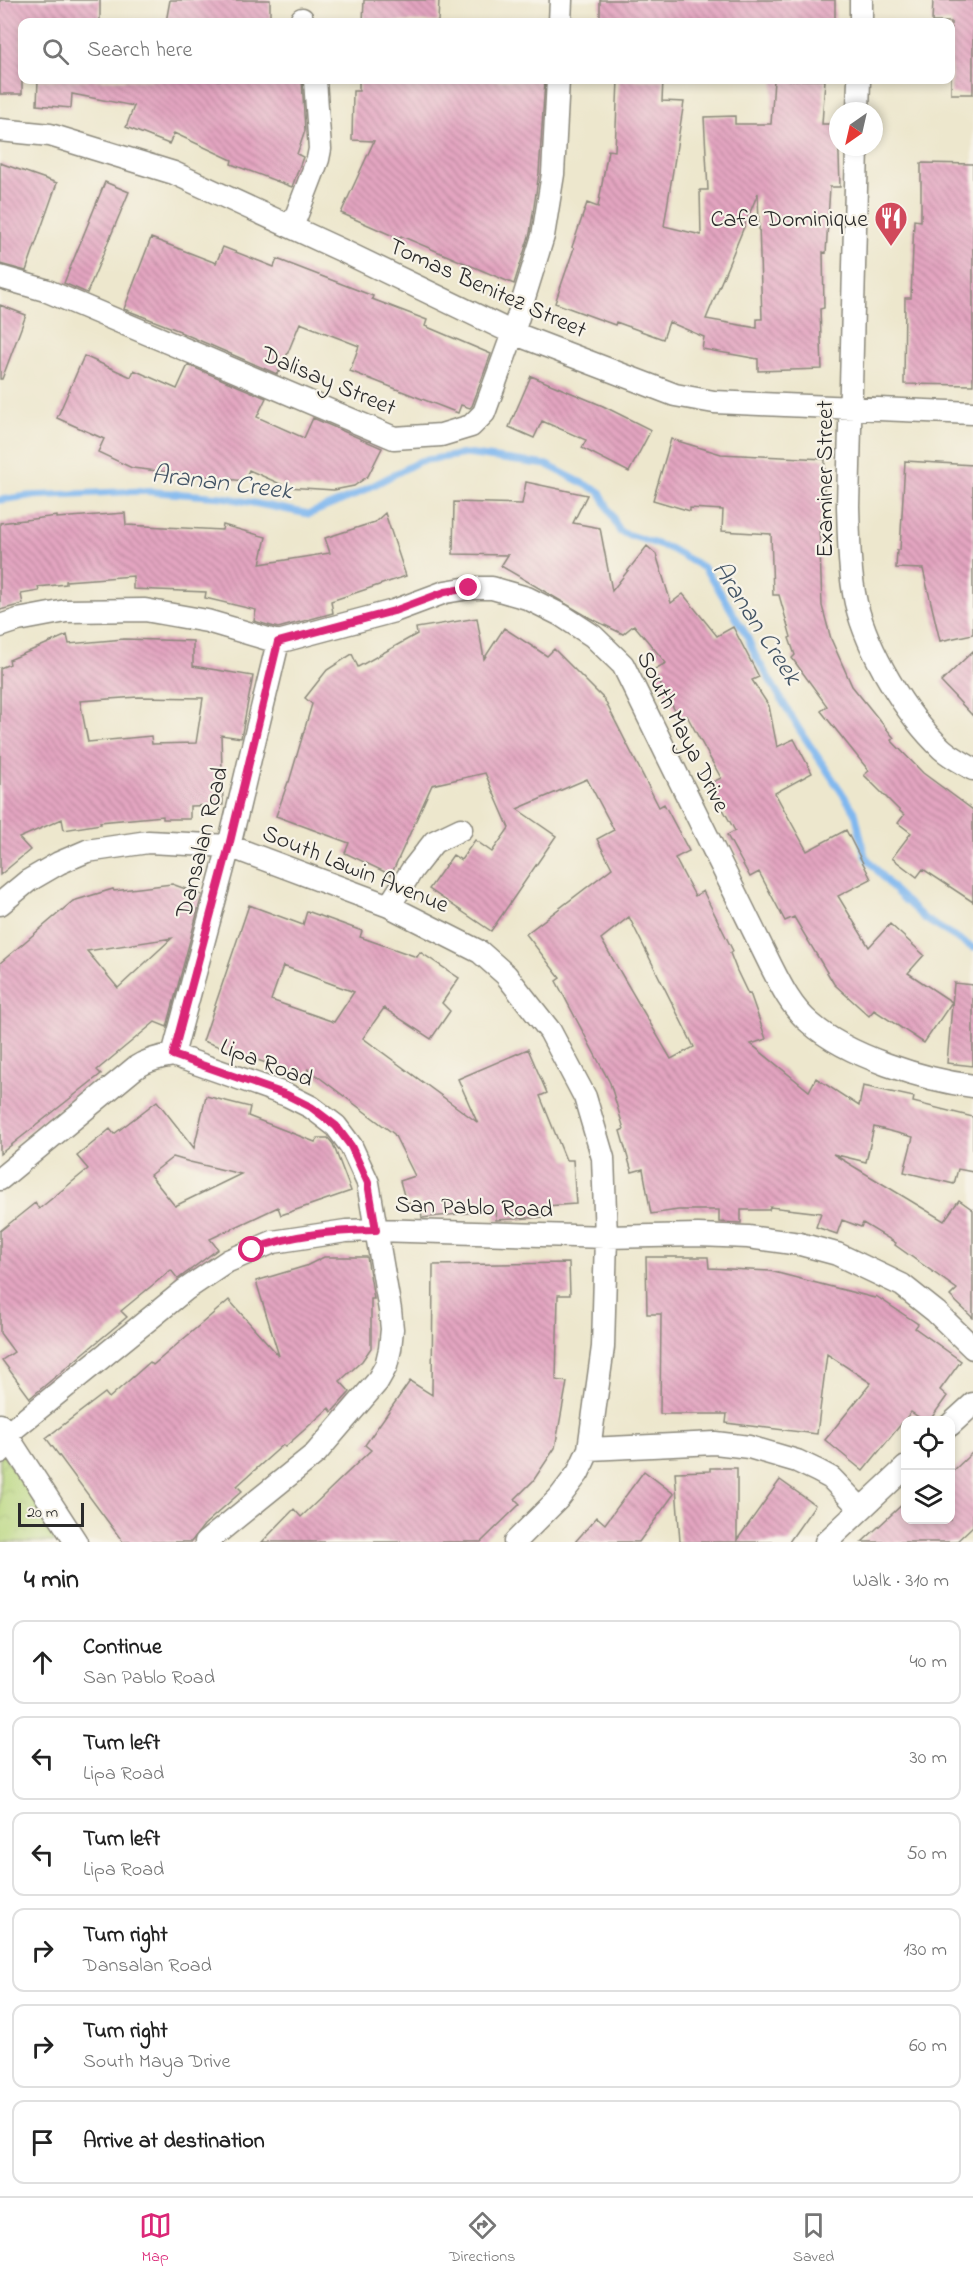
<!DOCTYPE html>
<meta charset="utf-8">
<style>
:root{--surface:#fff;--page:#f6f6f6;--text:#222;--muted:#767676;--line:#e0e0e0;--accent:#db2777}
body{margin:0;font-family:"Indie Flower",sans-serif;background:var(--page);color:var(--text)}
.controls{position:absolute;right:18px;bottom:18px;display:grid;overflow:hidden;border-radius:12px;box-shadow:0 3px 9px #0003}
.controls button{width:54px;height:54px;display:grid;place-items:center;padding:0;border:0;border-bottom:2px solid var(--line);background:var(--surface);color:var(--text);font:30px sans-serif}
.compass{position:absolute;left:829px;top:102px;width:54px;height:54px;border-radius:50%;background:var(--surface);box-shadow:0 3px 9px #0003;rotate:214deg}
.scale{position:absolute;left:18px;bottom:15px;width:66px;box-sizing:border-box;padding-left:6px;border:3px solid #2b2b2b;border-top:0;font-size:16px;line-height:21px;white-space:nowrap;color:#2b2b2b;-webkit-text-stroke:4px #f7f3e8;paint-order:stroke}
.stop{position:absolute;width:18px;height:18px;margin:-14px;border:4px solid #db2777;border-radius:50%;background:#fff}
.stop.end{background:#db2777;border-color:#fff;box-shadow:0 2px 6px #0008}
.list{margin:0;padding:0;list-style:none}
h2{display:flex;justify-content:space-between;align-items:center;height:78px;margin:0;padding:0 24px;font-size:26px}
h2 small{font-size:20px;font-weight:400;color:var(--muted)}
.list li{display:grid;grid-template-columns:39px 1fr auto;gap:18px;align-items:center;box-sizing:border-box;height:84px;margin:0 12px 12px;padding:0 12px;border:2px solid var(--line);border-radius:12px}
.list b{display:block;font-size:22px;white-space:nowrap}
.list p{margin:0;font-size:20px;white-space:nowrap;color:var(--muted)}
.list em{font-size:20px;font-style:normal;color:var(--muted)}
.icon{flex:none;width:33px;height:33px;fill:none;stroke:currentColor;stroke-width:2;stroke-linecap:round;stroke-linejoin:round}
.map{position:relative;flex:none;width:973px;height:1542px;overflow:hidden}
.search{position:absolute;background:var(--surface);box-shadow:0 3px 9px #0003;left:18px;right:18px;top:18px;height:66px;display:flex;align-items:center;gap:15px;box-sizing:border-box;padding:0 21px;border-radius:12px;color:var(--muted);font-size:22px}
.sheet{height:654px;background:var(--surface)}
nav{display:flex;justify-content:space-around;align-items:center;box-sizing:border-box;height:84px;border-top:2px solid var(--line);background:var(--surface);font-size:16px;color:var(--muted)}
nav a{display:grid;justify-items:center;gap:3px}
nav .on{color:var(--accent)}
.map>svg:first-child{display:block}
.park{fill:url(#park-crowns);stroke:#718054;stroke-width:1.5}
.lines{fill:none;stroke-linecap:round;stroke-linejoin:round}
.stream{stroke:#7fb7ef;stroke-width:7}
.building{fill:url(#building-back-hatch);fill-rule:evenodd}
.minor-casing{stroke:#8c897c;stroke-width:25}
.minor{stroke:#fff;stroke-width:22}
.route{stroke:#db2777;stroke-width:8}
.labels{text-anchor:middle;stroke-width:4.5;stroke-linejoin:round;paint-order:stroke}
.poi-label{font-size:24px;fill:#2b2b2b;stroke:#f7f3e8;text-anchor:end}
.street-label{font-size:24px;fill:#2b2b2b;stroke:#f7f3e8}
.water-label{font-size:26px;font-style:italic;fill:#456;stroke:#f7f3e8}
</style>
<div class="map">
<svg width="973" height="1542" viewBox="0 0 973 1542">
<defs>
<pattern id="park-crowns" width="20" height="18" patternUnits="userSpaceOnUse" patternTransform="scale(1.5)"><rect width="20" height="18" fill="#b7d67d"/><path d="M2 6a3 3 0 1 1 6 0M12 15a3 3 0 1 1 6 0" fill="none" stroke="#9eb86c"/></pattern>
<pattern id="building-back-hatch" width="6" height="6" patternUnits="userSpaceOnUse" patternTransform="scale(1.5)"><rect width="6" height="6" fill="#e4a5c1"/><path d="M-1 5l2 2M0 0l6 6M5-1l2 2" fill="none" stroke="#b9879d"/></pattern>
</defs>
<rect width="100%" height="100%" fill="#f7f3e8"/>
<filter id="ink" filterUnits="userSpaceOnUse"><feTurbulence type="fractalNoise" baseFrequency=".0167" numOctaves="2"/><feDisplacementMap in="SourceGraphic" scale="12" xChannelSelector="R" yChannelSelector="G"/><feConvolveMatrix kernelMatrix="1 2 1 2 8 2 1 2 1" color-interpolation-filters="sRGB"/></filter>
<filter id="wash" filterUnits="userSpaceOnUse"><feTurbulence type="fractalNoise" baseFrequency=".008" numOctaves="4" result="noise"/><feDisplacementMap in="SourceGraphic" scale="24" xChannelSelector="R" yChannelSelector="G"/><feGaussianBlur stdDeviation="1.35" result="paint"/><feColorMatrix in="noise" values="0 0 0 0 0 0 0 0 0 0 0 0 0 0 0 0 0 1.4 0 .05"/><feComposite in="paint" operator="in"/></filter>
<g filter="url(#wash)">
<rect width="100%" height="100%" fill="#ede7cd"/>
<path class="park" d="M0,1450L64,1542H0Z"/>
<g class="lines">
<path class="stream" d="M0,500L28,496L143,491L223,497L309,514L353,496L420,461L466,454L547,465L600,492L620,532L669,548L704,568L716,585L747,636L755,655L799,729L855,812L865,856L894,890L925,919L973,948"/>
</g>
<g id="blocks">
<path class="building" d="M0,0H100V22H22V94H0Z
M170,0H270V22H166Z
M364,0H439L438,22H363Z
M600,0H835V22H600Z
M933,0H973V94H951V22H932Z
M38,80H302L305,131L297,154L303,157L292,187L231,164L232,160L174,133L169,144L126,127L134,106L72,94L71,108L37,105Z
M359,80H545L539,173L530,233L514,284L401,236L400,239L341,213L374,141L352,140L353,91H359Z
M618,80H663L662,101L684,102L664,226L701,235L700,190H708L704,117L735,116V124H771L774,80H825L822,124H838L840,187H830L826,253L823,252L824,308L820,309L822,369L758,371V359L702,349L704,337L669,322L663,339L616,322L615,325L555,303L574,248L572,247L587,203L598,207L608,150L615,151ZM758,193L762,319H757V328L706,319Z
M0,163L57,183L26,271L0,264Z
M921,163L973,164V385L904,384L905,298H911L914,220L921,221Z
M105,182L129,192L87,293L64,283Z
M151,238L216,263L223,247L274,267L277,259L373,296L372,299L427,320L425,326L491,354L472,406L470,408L461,405L458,413L350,371L359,346L300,323L280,372L278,371L277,374L180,332V331L124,309Z
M0,305L26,315L2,379H0Z
M84,356L131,377L134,370L177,389L188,365L266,398L257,417L304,438L313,418L382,448L368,476L354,486L334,490L287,487L249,470L244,481L132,468L98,452L104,439L57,418Z
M531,376L603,406L651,430L629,472L582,448L586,440L542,421L534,438L509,427Z
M671,439L721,454L825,459L823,521H819L822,606L831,639L852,686L894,738L891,740L923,773L973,810V902L923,869L917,877L892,858L911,833L898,823L904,815L864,775L869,771L821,711L827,706L792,658L795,655L789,638L791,637L779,595H773L771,534L722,531L723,510L690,508V511L653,500Z
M905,461L973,465V634L940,641L923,569L896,568L897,550H900Z
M526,482L587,495L573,523L600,528L612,591L647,546L656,554L671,603L683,594L717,636L733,627L759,677L752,680L769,706L777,747L794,739L812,773L775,793L807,851L846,830L871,879L838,896L869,947L890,924L924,955L908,973L952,1002L924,1043L874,1010L869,1016L834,984L794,917L785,921L759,872L750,877L727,835L735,831L709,784L721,778L687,716L680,720L653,670L666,663L634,625L623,634L590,618L501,566L508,555L453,554L454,502L522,504Z
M125,513L126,525L222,530L223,525L266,537L260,564L330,553L325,538L375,522L385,513L406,576L331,601L333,613L278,628L254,621L256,610L205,598L206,592L133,589V576L66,581V584L38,587L39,591L21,594L23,604L0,610V523L57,516V518Z
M477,618L484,659L504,628L547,656L554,649L604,699L659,807L664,804L689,851L675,858L695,896L703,891L733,951L730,953L737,971L748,994L750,993L766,1039L751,1044L809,1091L816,1078L859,1106L863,1086L914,1097L913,1102L973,1117V1172L958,1169L954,1184L904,1172L913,1137L874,1127L866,1162L833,1154L944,1221L959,1200L973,1210V1318L950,1296L957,1289L895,1245L896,1243L863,1223L861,1227L842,1220L837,1234L816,1227L821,1213L770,1207L769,1210H741V1223L719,1222V1210H678L651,1214L643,1169L632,1172L620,1131L624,1129L610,1083L556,981L560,978L526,934L612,868L597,839L614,830L587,779L517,809L556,836L491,931L429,889L453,855L461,860L475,840L492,852L509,828L485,773L432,785L391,875L345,853L349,843L276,816L288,782H289L312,704L305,698L327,670L352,654L358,667L417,634L416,628ZM629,917L694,1047L671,1059L601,939Z
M67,635L69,644L124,639L193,641V666L253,676L241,738L221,735L223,805L190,806V819H163V816L100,822L101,824L64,830L62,819L19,838L30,850L0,875V668L10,664L9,660ZM138,697L203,698L196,743L152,744L151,736L88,742L80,701Z
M973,651V716L941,682Z
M172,884L202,895L167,1027L155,1022L97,1070L101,1074L0,1154V963L73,901L113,889L114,891ZM172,938L118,988L87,951Z
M249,905L303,925L307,911L362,931L360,937L417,957L420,952L459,978L442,1003L450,1011L431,1039L384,1008L363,1038L477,1122L458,1079L528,1049L547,1093L540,1096L566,1160H573L576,1204L544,1206V1217L496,1220L495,1210L422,1218L420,1201L406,1203L400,1181L415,1176L394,1134L308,1069L306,1077L203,1041ZM283,966L354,992L334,1022L271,1000Z
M954,983L973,985V1066L947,1063Z
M206,1096L250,1107L248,1116L315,1142L318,1138H328L333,1144L351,1191L281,1215L278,1207L210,1239L218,1249L178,1279L171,1270L121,1311L127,1317L30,1398L2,1360L14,1352L0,1333V1231L35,1203L39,1209L88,1169L77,1156L110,1129L114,1134L157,1101L194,1148ZM173,1157L190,1162L241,1174L175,1206L150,1175Z
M324,1257H367L374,1299H371V1348L362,1361L340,1381L350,1392L332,1412L329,1408L285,1447L283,1445L237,1486L242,1491L204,1525L191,1542H123L46,1438L105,1393L109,1398L150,1362L153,1365L229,1300L279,1356L256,1281L306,1266Z
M646,1257H708L709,1268L770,1271L875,1298L876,1296L918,1324L915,1328L961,1361L940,1390L947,1396L930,1420H923L911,1412L863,1471L825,1440L871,1383L827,1354L817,1434L726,1423L727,1414H660L661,1314H647Z
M569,1263L570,1295H558L556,1380L567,1382L555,1448L533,1481L515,1499L520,1504L481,1542H262L294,1509L301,1517L371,1450L365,1445L410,1381L432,1395L433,1265Z
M973,1452V1526L956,1542H862L906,1501V1520H951V1473Z
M710,1468H737V1540L780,1480L815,1505L789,1542H680L675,1472L710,1471Z
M644,1471L674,1494L639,1542H575L597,1517L605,1524Z"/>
</g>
</g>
<g filter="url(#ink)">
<use href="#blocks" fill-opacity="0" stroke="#8c897c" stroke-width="1.5"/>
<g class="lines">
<defs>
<path id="minor" d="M302,19L303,22
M560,22L561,0
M861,22V0
M858,111L859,80
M0,130L50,135L174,173L341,250L513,333L675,395L714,402L973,413
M857,147L848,506C849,538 849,572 856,603C868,652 905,714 942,749C951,757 963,763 973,769
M292,227L318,159L320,149L315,80
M0,277L45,290L394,438L441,435L471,426L484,413L513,333L543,236L553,174L558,80
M0,626L18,620L66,611L145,610L207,621L278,642L394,611L445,592L469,588H492L527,598L561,615L593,636L623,665L771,966C781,986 792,1008 810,1023C847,1056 924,1080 973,1086
M0,904L28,881L59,863L87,851L148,842L229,846L389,906L480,952L506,975L550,1031L585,1097L603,1158L606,1237L603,1347L589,1449L578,1473L559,1498L515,1542
M389,906L412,870L434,842L461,829
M173,1055L229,846L278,642
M0,1179L135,1068C147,1060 158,1057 173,1055L287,1095L311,1107L336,1126L351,1146L368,1183L390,1310L392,1329L390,1349L386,1366L377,1382L316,1453L206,1542
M0,1425L76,1542
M950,1425L973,1404
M589,1449L715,1443L749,1447L797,1461L818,1471L831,1478L861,1509
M0,1452L6,1435L185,1290L228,1261L273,1242L346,1231L376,1230L606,1237L698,1235L748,1237L800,1244L837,1254L902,1285L936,1312L973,1348
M826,1542L906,1467"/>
</defs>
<use href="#minor" class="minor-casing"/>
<use href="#minor" class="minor"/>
</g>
</g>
<g class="lines" filter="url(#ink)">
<path class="route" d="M252,1250C291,1234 334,1231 376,1230L368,1183L351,1146L336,1126L311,1107L287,1095L173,1055L229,846L278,642L394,611L445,592L469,588"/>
</g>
<defs>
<symbol id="restaurant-pin" viewBox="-11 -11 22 30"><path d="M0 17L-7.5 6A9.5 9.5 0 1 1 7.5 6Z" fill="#d1495b" stroke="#f7f3e8"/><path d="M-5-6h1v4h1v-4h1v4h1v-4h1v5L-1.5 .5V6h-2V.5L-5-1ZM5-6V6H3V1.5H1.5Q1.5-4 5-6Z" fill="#fff"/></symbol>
</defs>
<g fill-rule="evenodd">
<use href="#restaurant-pin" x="872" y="199" width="38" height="52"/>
</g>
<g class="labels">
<g class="poi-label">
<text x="868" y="226">Cafe Dominique</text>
</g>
<g class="street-label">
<text transform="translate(488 287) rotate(24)" y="8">Tomas Benitez Street</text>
<text transform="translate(329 380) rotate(23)" y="8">Dalisay Street</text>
<text transform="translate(824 479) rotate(-90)" y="8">Examiner Street</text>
<text transform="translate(684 731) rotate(63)" y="8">South Maya Drive</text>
<text transform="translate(201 842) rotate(-76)" y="8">Dansalan Road</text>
<text transform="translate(356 868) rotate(22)" y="8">South Lawin Avenue</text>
<text transform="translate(267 1062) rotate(21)" y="8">Lipa Road</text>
<text transform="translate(474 1206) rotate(2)" y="8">San Pablo Road</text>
</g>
<g class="water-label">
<text transform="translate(222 481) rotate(7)" y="9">Aranan Creek</text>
<text transform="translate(758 622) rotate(57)" y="9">Aranan Creek</text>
</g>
</g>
</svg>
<div class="controls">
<button><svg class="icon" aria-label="locate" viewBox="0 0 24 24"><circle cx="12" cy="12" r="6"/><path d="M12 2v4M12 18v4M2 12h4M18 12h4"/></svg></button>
<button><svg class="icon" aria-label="layers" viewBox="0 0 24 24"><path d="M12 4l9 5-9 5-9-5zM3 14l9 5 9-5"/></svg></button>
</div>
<svg class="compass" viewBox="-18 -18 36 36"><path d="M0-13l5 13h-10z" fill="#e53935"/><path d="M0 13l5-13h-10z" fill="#767676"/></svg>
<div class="scale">20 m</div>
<div class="stop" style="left:252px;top:1250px"></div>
<div class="stop end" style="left:469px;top:588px"></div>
<div class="search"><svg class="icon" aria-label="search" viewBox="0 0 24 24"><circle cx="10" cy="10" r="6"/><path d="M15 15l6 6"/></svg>Search here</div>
</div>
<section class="sheet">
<h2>4 min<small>Walk · 310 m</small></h2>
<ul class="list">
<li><svg class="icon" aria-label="ahead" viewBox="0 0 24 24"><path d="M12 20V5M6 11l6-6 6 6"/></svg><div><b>Continue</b><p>San Pablo Road</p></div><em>40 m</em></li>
<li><svg class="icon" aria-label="left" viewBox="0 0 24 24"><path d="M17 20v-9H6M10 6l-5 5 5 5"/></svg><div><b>Turn left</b><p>Lipa Road</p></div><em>30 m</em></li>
<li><svg class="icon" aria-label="left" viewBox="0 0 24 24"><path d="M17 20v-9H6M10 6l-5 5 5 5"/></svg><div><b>Turn left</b><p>Lipa Road</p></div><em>50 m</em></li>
<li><svg class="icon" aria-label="right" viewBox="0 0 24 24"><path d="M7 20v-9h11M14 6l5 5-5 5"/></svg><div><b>Turn right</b><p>Dansalan Road</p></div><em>130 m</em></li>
<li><svg class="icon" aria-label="right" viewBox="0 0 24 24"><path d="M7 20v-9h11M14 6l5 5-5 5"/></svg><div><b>Turn right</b><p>South Maya Drive</p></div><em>60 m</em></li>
<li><svg class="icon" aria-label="arrive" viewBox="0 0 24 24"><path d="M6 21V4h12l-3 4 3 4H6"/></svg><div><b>Arrive at destination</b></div></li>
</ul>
</section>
<nav>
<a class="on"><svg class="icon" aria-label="map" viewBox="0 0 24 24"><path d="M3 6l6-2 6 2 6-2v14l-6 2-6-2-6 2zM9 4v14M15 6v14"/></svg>Map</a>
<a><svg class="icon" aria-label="directions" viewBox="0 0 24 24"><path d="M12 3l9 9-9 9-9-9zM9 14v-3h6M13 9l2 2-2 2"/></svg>Directions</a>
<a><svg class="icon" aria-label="saved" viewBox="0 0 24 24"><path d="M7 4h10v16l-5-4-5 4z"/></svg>Saved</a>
</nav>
